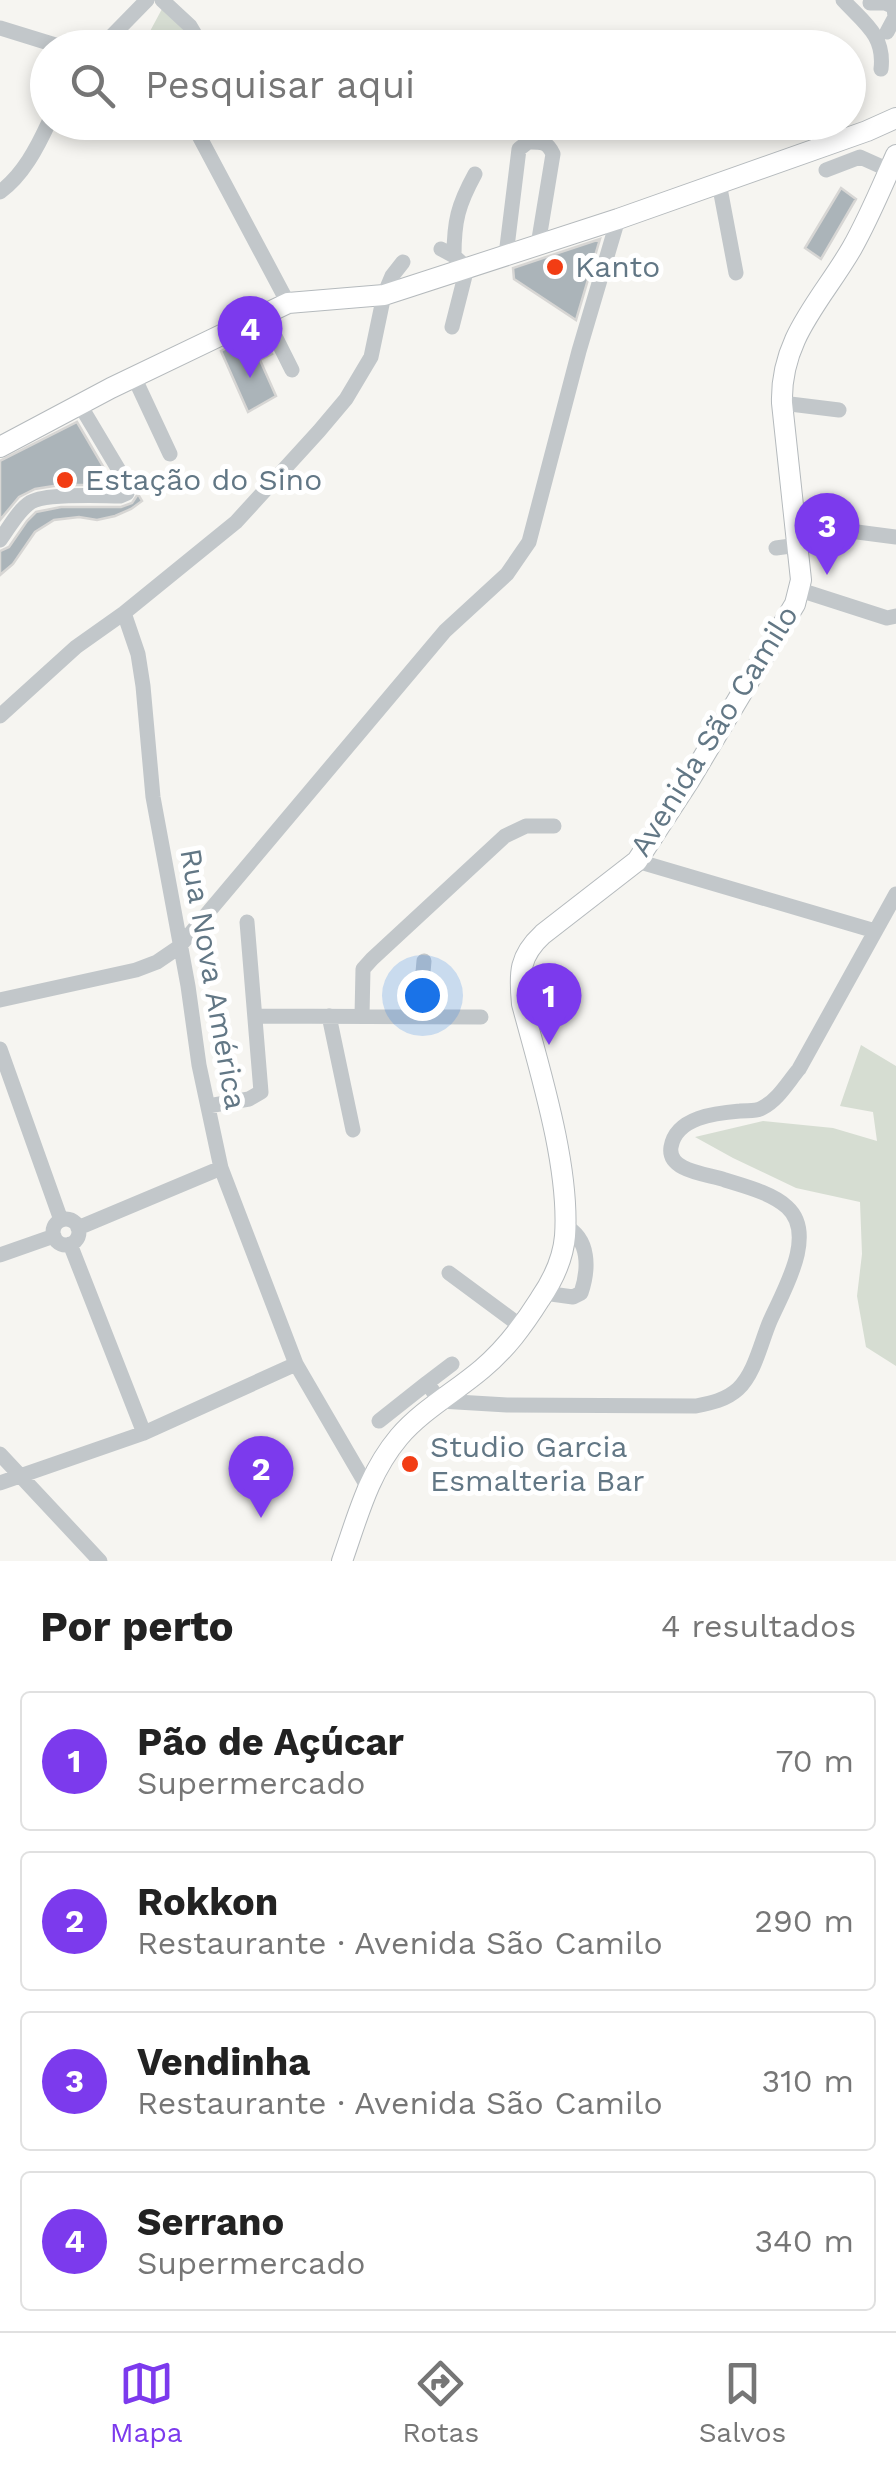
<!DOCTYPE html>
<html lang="pt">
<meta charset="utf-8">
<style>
:root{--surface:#fff;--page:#f6f6f6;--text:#222;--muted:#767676;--line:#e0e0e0;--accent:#7c3aed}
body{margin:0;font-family:"Work Sans",sans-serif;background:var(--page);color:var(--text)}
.you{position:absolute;left:422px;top:995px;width:35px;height:35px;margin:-25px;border:8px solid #fff;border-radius:50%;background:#1a73e8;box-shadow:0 0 0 15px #1a73e833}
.badge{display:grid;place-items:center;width:65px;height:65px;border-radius:50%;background:var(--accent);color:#fff;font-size:32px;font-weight:700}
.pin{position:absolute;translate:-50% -82px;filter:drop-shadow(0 2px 5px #0008)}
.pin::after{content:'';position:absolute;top:52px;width:35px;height:30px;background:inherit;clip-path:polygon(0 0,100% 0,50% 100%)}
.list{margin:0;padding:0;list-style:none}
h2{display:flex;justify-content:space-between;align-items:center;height:130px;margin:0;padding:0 40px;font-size:42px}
h2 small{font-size:32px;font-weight:400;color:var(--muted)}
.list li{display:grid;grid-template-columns:65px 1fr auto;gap:30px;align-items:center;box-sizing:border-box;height:140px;margin:0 20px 20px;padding:0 20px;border:2px solid var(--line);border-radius:10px}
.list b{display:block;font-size:38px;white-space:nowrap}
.list p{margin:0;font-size:32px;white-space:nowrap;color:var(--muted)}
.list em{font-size:32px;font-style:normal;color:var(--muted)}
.icon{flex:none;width:55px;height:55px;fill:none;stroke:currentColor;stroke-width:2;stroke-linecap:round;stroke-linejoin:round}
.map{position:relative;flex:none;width:896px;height:1561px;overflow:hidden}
.search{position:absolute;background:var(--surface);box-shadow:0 5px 15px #0003;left:30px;right:30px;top:30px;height:110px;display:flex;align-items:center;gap:25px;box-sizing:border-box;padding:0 35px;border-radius:55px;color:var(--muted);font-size:38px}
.sheet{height:770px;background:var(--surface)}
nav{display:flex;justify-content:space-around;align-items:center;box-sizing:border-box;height:140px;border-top:2px solid var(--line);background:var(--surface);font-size:28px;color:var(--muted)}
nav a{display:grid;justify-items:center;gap:5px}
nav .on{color:var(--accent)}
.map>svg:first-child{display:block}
.green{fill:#d6ddd2}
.building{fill:#abb4b9;stroke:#d7d6d4;stroke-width:2.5}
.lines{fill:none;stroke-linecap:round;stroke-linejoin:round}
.major-casing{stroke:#b5babd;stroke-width:22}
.minor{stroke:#c2c7ca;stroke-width:15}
.major{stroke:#fff;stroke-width:20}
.poi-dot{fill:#f23d14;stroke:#fff;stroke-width:4}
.labels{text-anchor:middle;stroke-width:10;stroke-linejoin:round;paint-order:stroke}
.poi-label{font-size:30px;fill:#627785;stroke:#fff;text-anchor:start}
.street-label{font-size:30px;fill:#627785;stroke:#fff}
</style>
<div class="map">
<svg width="896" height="1561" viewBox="0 0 896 1561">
<rect width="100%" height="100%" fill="#f6f5f1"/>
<path class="green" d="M163,7L192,34L196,48H132L148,35Z
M861,1045L896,1066V1366L866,1347L857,1296L862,1254L860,1202L796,1188L733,1158L695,1137L763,1121L833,1128L877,1141L873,1112L840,1106Z"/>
<path class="building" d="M841,188L856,199L821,259L805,248Z
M600,239L576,320L514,279L513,268Z
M262,335L272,354L260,360L276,396L248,412L221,351L250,336L252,340Z
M77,422L114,485H60L35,489L19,497L0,520V461Z
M138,494L142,501L131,509L115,516L97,520L79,517L54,520L35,532L13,564L0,575V551L9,547L27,521L36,512L61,507H121L132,503Z"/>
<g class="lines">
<defs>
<path id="major" d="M0,447L111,388L288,303L384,295L618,219L867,131L896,118
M342,1561C358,1516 368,1474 399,1437C422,1410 455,1392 482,1369C506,1349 523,1326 540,1299C553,1280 563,1260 565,1236C570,1167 540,1071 522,1004C519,973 519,956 543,934L637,861L689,781L795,604L801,580L782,403C780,338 822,300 852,248C869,218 882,186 896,155"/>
</defs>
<use href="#major" class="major-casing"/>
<path class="minor" d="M162,0L190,26L203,48
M843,0C864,23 885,35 881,69
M870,3H885L894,7L895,17L887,32
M0,28L65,48
M100,48L147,0
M187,122L197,132L288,303
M826,170L860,157L889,170
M719,183L736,273
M0,192C23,175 37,148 49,122
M441,249L454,256L467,268L452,327
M506,255L519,149L528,142C541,142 547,141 553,154L538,245
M454,256C454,221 458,205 475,174
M264,314L292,370
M134,377L170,454
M782,403L839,410
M796,524L896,537
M0,540C9,528 18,510 31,502C47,493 99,496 120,496L127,493L128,488L126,482L80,405
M776,548L798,545
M800,590L887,618L896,616
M124,613L138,654L143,686L153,797L188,986L199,1065L221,1168L296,1364L367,1486
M0,716L76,647L124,613L236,522L319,431L346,399L371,357L384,295L392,276L403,262
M637,861L875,931
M0,1000L136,970L157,962L179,947L445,631L507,574L529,542L579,351L618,219
M255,1016L481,1017
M329,1016L353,1130
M362,1016L363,969L372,959L505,836L526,826H554
M419,1017L424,961
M0,1049L61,1220
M208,1106L249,1099L261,1092L247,922
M53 1232a13 13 0 1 1 26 0a13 13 0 1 1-26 0Z
M78,1228L221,1168
M70,1244L144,1433
M0,1255L54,1236
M449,1273L522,1327
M544,1293L573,1297L581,1293C589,1269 590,1239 565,1226
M427,1383L452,1364
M379,1421L427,1383L440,1401L507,1405L696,1406C711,1403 726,1400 738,1389C755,1373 761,1342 770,1321C782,1293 818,1235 787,1207C772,1193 744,1186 725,1180C709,1174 667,1172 671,1147C676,1117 716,1113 740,1111C748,1110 755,1112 762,1108C778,1100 788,1082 799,1069L896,894
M0,1454L100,1561
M0,1483L144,1433L296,1364"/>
<use href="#major" class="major"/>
</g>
<g class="poi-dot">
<circle cx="555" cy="267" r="10"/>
<circle cx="65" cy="480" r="10"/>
<circle cx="410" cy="1464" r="10"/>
</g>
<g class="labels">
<g class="poi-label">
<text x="575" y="277">Kanto</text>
<text x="85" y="490">Estação do Sino</text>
<text x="430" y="1457">Studio Garcia<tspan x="430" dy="34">Esmalteria Bar</tspan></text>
</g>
<g class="street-label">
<text transform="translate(714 731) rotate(-58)" y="10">Avenida São Camilo</text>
<text transform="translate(213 979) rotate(80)" y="10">Rua Nova América</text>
</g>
</g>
</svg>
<div class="you"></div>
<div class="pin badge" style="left:549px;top:1045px">1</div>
<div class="pin badge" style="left:261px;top:1518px">2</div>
<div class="pin badge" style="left:827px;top:575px">3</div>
<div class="pin badge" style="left:250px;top:378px">4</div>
<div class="search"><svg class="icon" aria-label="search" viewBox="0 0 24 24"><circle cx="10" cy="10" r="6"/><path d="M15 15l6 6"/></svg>Pesquisar aqui</div>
</div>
<section class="sheet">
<h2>Por perto<small>4 resultados</small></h2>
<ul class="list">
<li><span class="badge">1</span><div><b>Pão de Açúcar</b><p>Supermercado</p></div><em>70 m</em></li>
<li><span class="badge">2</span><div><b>Rokkon</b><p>Restaurante · Avenida São Camilo</p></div><em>290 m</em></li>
<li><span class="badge">3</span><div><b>Vendinha</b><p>Restaurante · Avenida São Camilo</p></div><em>310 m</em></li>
<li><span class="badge">4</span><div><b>Serrano</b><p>Supermercado</p></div><em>340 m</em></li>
</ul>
</section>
<nav>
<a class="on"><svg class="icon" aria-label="map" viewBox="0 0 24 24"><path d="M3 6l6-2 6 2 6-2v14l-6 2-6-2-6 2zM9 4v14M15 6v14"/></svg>Mapa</a>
<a><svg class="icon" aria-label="directions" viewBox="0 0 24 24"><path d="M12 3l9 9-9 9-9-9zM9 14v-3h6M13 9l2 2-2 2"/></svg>Rotas</a>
<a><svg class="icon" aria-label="saved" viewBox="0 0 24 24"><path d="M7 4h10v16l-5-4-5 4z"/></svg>Salvos</a>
</nav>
